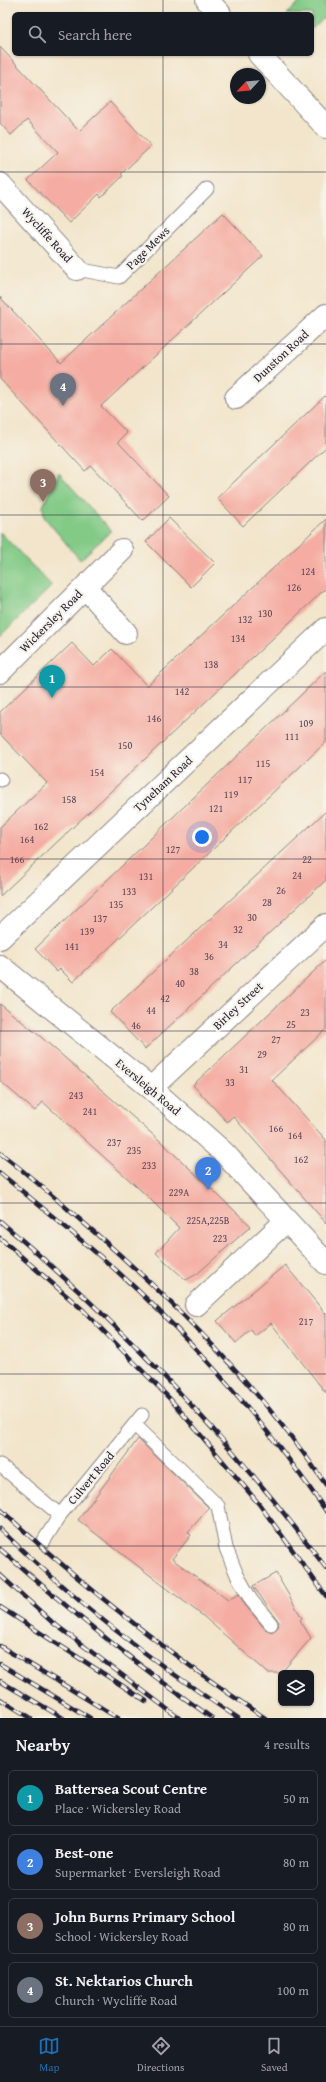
<!DOCTYPE html>
<meta charset="utf-8">
<style>
:root{--surface:#171b24;--page:#242831;--text:#f1f3f6;--muted:#9ea1a6;--line:#363941;--accent:#1f6fb2}
body{margin:0;font-family:"Gentium Book Plus",serif;background:var(--page);color:var(--text)}
.controls{position:absolute;right:12px;bottom:12px;display:grid;overflow:hidden;border-radius:6px;box-shadow:0 1px 3px #0004}
.controls button{width:36px;height:36px;display:grid;place-items:center;padding:0;border:0;border-bottom:1px solid var(--line);background:var(--surface);color:var(--text);font:20px sans-serif}
.compass{position:absolute;left:230px;top:68px;width:36px;height:36px;border-radius:50%;background:var(--surface);box-shadow:0 1px 3px #0004;rotate:244deg}
.you{position:absolute;left:202px;top:837px;width:14px;height:14px;margin:-10px;border:3px solid #fff;border-radius:50%;background:#1a73e8;box-shadow:0 0 0 6px #1a73e833}
.badge{display:grid;place-items:center;width:26px;height:26px;border-radius:50%;background:var(--accent);color:#fff;font-size:13px;font-weight:700}
.pin{position:absolute;translate:-50% -33px;filter:drop-shadow(0 1px 2px #0008)}
.pin::after{content:'';position:absolute;top:21px;width:14px;height:12px;background:inherit;clip-path:polygon(0 0,100% 0,50% 100%)}
.list{margin:0;padding:0;list-style:none}
h2{display:flex;justify-content:space-between;align-items:center;height:52px;margin:0;padding:0 16px;font-size:17px}
h2 small{font-size:13px;font-weight:400;color:var(--muted)}
.list li{display:grid;grid-template-columns:26px 1fr auto;gap:12px;align-items:center;box-sizing:border-box;height:56px;margin:0 8px 8px;padding:0 8px;border:1px solid var(--line);border-radius:6px}
.list b{display:block;font-size:15px;white-space:nowrap}
.list p{margin:0;font-size:13px;white-space:nowrap;color:var(--muted)}
.list em{font-size:13px;font-style:normal;color:var(--muted)}
.icon{flex:none;width:22px;height:22px;fill:none;stroke:currentColor;stroke-width:2;stroke-linecap:round;stroke-linejoin:round}
.map{position:relative;flex:none;width:326px;height:1718px;overflow:hidden}
.search{position:absolute;background:var(--surface);box-shadow:0 1px 3px #0004;left:12px;right:12px;top:12px;height:44px;display:flex;align-items:center;gap:10px;box-sizing:border-box;padding:0 14px;border-radius:6px;color:var(--muted);font-size:15px}
.sheet{height:308px;background:var(--surface)}
nav{display:flex;justify-content:space-around;align-items:center;box-sizing:border-box;height:56px;border-top:1px solid var(--line);background:var(--surface);font-size:11px;color:var(--muted)}
nav a{display:grid;justify-items:center;gap:2px}
nav .on{color:var(--accent)}
.map>svg:first-child{display:block}
.green{fill:#82ca86;stroke:#527660}
.building{fill:#f5ada3}
.lines{fill:none;stroke-linecap:round;stroke-linejoin:round}
.lane-casing{stroke:#8a8483;stroke-width:15}
.street-casing{stroke:#8a8483;stroke-width:24}
.lane{stroke:#fff;stroke-width:13}
.street{stroke:#fff;stroke-width:22}
.rail-casing{stroke:#22223b;stroke-width:4.5}
.rail{stroke:#f7f3e8;stroke-width:3;stroke-dasharray:9;stroke-linecap:butt}
.grid{fill:none;stroke:#22223b;stroke-width:1;stroke-opacity:0.55}
.labels{text-anchor:middle;stroke-width:4;stroke-linejoin:round;paint-order:stroke}
.number-label{font-size:10px;fill:#574555}
.street-label{font-size:12px;fill:#22223b;stroke:#f7f3e8}
</style>
<div class="map">
<svg width="326" height="1718" viewBox="0 0 326 1718">
<rect width="100%" height="100%" fill="#f7f3e8"/>
<filter id="ink" filterUnits="userSpaceOnUse"><feTurbulence type="fractalNoise" baseFrequency=".025" numOctaves="2"/><feDisplacementMap in="SourceGraphic" scale="8" xChannelSelector="R" yChannelSelector="G"/><feConvolveMatrix kernelMatrix="1 2 1 2 8 2 1 2 1" color-interpolation-filters="sRGB"/></filter>
<filter id="wash" filterUnits="userSpaceOnUse"><feTurbulence type="fractalNoise" baseFrequency=".012" numOctaves="4" result="noise"/><feDisplacementMap in="SourceGraphic" scale="16" xChannelSelector="R" yChannelSelector="G"/><feGaussianBlur stdDeviation="0.9" result="paint"/><feColorMatrix in="noise" values="0 0 0 0 0 0 0 0 0 0 0 0 0 0 0 0 0 1.4 0 .05"/><feComposite in="paint" operator="in"/></filter>
<g filter="url(#wash)">
<rect width="100%" height="100%" fill="#f2e5cb"/>
<path class="green" d="M302,0H326V16L312,29V14H287Z
M59,473L111,531L80,560L44,517L43,506Z
M0,532L52,586L0,636Z"/>
<g id="blocks">
<path class="building" d="M0,47L79,131L110,102L151,146L121,174L123,176L101,197L99,194L69,223L28,180L58,152L27,120L11,135L0,123Z
M223,213L263,256L101,406L127,433L118,442L169,496L143,521L91,466L85,471L0,379V297L61,363Z
M326,395V447L243,526L217,498Z
M169,518L215,563L191,587L146,542Z
M326,519V588L0,896V827L47,783L0,734V712L72,643L94,666L112,649L147,686Z
M326,671V742L73,982L60,969L57,972L35,949Z
M326,811V880L145,1049L110,1012Z
M326,960V1029L272,1080L326,1140V1223L233,1116L227,1122L193,1085Z
M0,1004L41,1037L158,1139L251,1226L197,1274L186,1280L156,1253L179,1228L145,1194L43,1102L35,1111L0,1081Z
M285,1265L326,1314V1393L271,1323L255,1336L251,1330L236,1343L217,1321Z
M138,1439L209,1508L188,1532L191,1535L172,1559L228,1600L239,1594L245,1605L265,1629L272,1632L278,1627L279,1622L253,1586L276,1573L302,1618L300,1620L311,1638L281,1673H268L203,1616L78,1520Z"/>
</g>
</g>
<g filter="url(#ink)">
<use href="#blocks" fill-opacity="0" stroke="#8a8483" stroke-width="1"/>
<g class="lines">
<defs>
<path id="lane" d="M77,269L119,277L207,189
M0,779L1,780
M135,1425L218,1506L226,1548L237,1575L251,1600L271,1624
M0,1465L60,1515
M43,1542L60,1515L142,1415"/>
<path id="street" d="M207,0L220,14
M259,54L326,127
M0,184L77,269
M236,398L326,315
M85,587L126,633
M0,672L122,550
M0,938L326,629
M0,966L151,1088L224,1153L326,1263
M151,1088L326,925
M196,1305L286,1221"/>
</defs>
<use href="#lane" class="lane-casing"/>
<use href="#street" class="street-casing"/>
<use href="#lane" class="lane"/>
<use href="#street" class="street"/>
<defs>
<path id="rail" d="M0,1153C32,1177 63,1205 93,1231C179,1306 262,1390 326,1485
M0,1173C40,1206 80,1238 118,1272C196,1343 266,1424 326,1511
M0,1221C122,1325 230,1439 326,1568
M0,1238L83,1310L171,1400L259,1504L326,1596
M0,1509C83,1586 171,1656 265,1718
M0,1529C71,1598 155,1664 238,1718
M0,1549C68,1609 138,1666 212,1718
M0,1575L52,1622L179,1718
M0,1607L146,1701
M0,1646L118,1718
M0,1664L90,1718
M0,1681L63,1718
M0,1699L31,1718"/>
</defs>
<use href="#rail" class="rail-casing"/>
<use href="#rail" class="rail"/>
</g>
</g>
<path class="grid" d="M163,0V14M163,54V1718M0,172H326M0,344H326M0,515H326M0,687H326M0,859H326M0,1031H326M0,1203H326M0,1374H326M0,1546H326"/>
<g class="labels">
<g class="number-label">
<text x="308" y="575">124</text>
<text x="294" y="591">126</text>
<text x="265" y="617">130</text>
<text x="245" y="623">132</text>
<text x="238" y="642">134</text>
<text x="211" y="668">138</text>
<text x="182" y="695">142</text>
<text x="154" y="722">146</text>
<text x="306" y="727">109</text>
<text x="292" y="740">111</text>
<text x="125" y="749">150</text>
<text x="263" y="767">115</text>
<text x="97" y="776">154</text>
<text x="245" y="783">117</text>
<text x="231" y="798">119</text>
<text x="69" y="803">158</text>
<text x="216" y="812">121</text>
<text x="41" y="830">162</text>
<text x="27" y="843">164</text>
<text x="173" y="853">127</text>
<text x="17" y="863">166</text>
<text x="307" y="863">22</text>
<text x="297" y="879">24</text>
<text x="146" y="880">131</text>
<text x="281" y="894">26</text>
<text x="129" y="895">133</text>
<text x="267" y="906">28</text>
<text x="116" y="908">135</text>
<text x="252" y="921">30</text>
<text x="100" y="922">137</text>
<text x="238" y="933">32</text>
<text x="87" y="935">139</text>
<text x="223" y="948">34</text>
<text x="72" y="950">141</text>
<text x="209" y="960">36</text>
<text x="194" y="975">38</text>
<text x="180" y="987">40</text>
<text x="165" y="1002">42</text>
<text x="151" y="1014">44</text>
<text x="305" y="1016">23</text>
<text x="291" y="1028">25</text>
<text x="136" y="1029">46</text>
<text x="276" y="1043">27</text>
<text x="262" y="1058">29</text>
<text x="244" y="1073">31</text>
<text x="230" y="1086">33</text>
<text x="76" y="1099">243</text>
<text x="90" y="1115">241</text>
<text x="276" y="1132">166</text>
<text x="295" y="1139">164</text>
<text x="114" y="1146">237</text>
<text x="134" y="1154">235</text>
<text x="301" y="1163">162</text>
<text x="149" y="1169">233</text>
<text x="179" y="1196">229A</text>
<text x="208" y="1224">225A,225B</text>
<text x="220" y="1242">223</text>
<text x="306" y="1325">217</text>
</g>
<g class="street-label">
<text transform="translate(47 235) rotate(48)" y="4">Wycliffe Road</text>
<text transform="translate(148 248) rotate(-45)" y="4">Page Mews</text>
<text transform="translate(281 356) rotate(-43)" y="4">Dunston Road</text>
<text transform="translate(51 621) rotate(-45)" y="4">Wickersley Road</text>
<text transform="translate(163 784) rotate(-43)" y="4">Tyneham Road</text>
<text transform="translate(238 1006) rotate(-43)" y="4">Birley Street</text>
<text transform="translate(148 1087) rotate(40)" y="4">Eversleigh Road</text>
<text transform="translate(91 1478) rotate(-50)" y="4">Culvert Road</text>
</g>
</g>
</svg>
<div class="controls">
<button><svg class="icon" aria-label="layers" viewBox="0 0 24 24"><path d="M12 4l9 5-9 5-9-5zM3 14l9 5 9-5"/></svg></button>
</div>
<svg class="compass" viewBox="-18 -18 36 36"><path d="M0-13l5 13h-10z" fill="#e53935"/><path d="M0 13l5-13h-10z" fill="#9ea1a6"/></svg>
<div class="you"></div>
<div class="pin badge" style="left:52px;top:698px;background:#0f9aa8">1</div>
<div class="pin badge" style="left:208px;top:1190px;background:#3f7fe0">2</div>
<div class="pin badge" style="left:43px;top:502px;background:#8d6e63">3</div>
<div class="pin badge" style="left:63px;top:406px;background:#6b7280">4</div>
<div class="search"><svg class="icon" aria-label="search" viewBox="0 0 24 24"><circle cx="10" cy="10" r="6"/><path d="M15 15l6 6"/></svg>Search here</div>
</div>
<section class="sheet">
<h2>Nearby<small>4 results</small></h2>
<ul class="list">
<li><span class="badge" style="background:#0f9aa8">1</span><div><b>Battersea Scout Centre</b><p>Place · Wickersley Road</p></div><em>50 m</em></li>
<li><span class="badge" style="background:#3f7fe0">2</span><div><b>Best-one</b><p>Supermarket · Eversleigh Road</p></div><em>80 m</em></li>
<li><span class="badge" style="background:#8d6e63">3</span><div><b>John Burns Primary School</b><p>School · Wickersley Road</p></div><em>80 m</em></li>
<li><span class="badge" style="background:#6b7280">4</span><div><b>St. Nektarios Church</b><p>Church · Wycliffe Road</p></div><em>100 m</em></li>
</ul>
</section>
<nav>
<a class="on"><svg class="icon" aria-label="map" viewBox="0 0 24 24"><path d="M3 6l6-2 6 2 6-2v14l-6 2-6-2-6 2zM9 4v14M15 6v14"/></svg>Map</a>
<a><svg class="icon" aria-label="directions" viewBox="0 0 24 24"><path d="M12 3l9 9-9 9-9-9zM9 14v-3h6M13 9l2 2-2 2"/></svg>Directions</a>
<a><svg class="icon" aria-label="saved" viewBox="0 0 24 24"><path d="M7 4h10v16l-5-4-5 4z"/></svg>Saved</a>
</nav>
